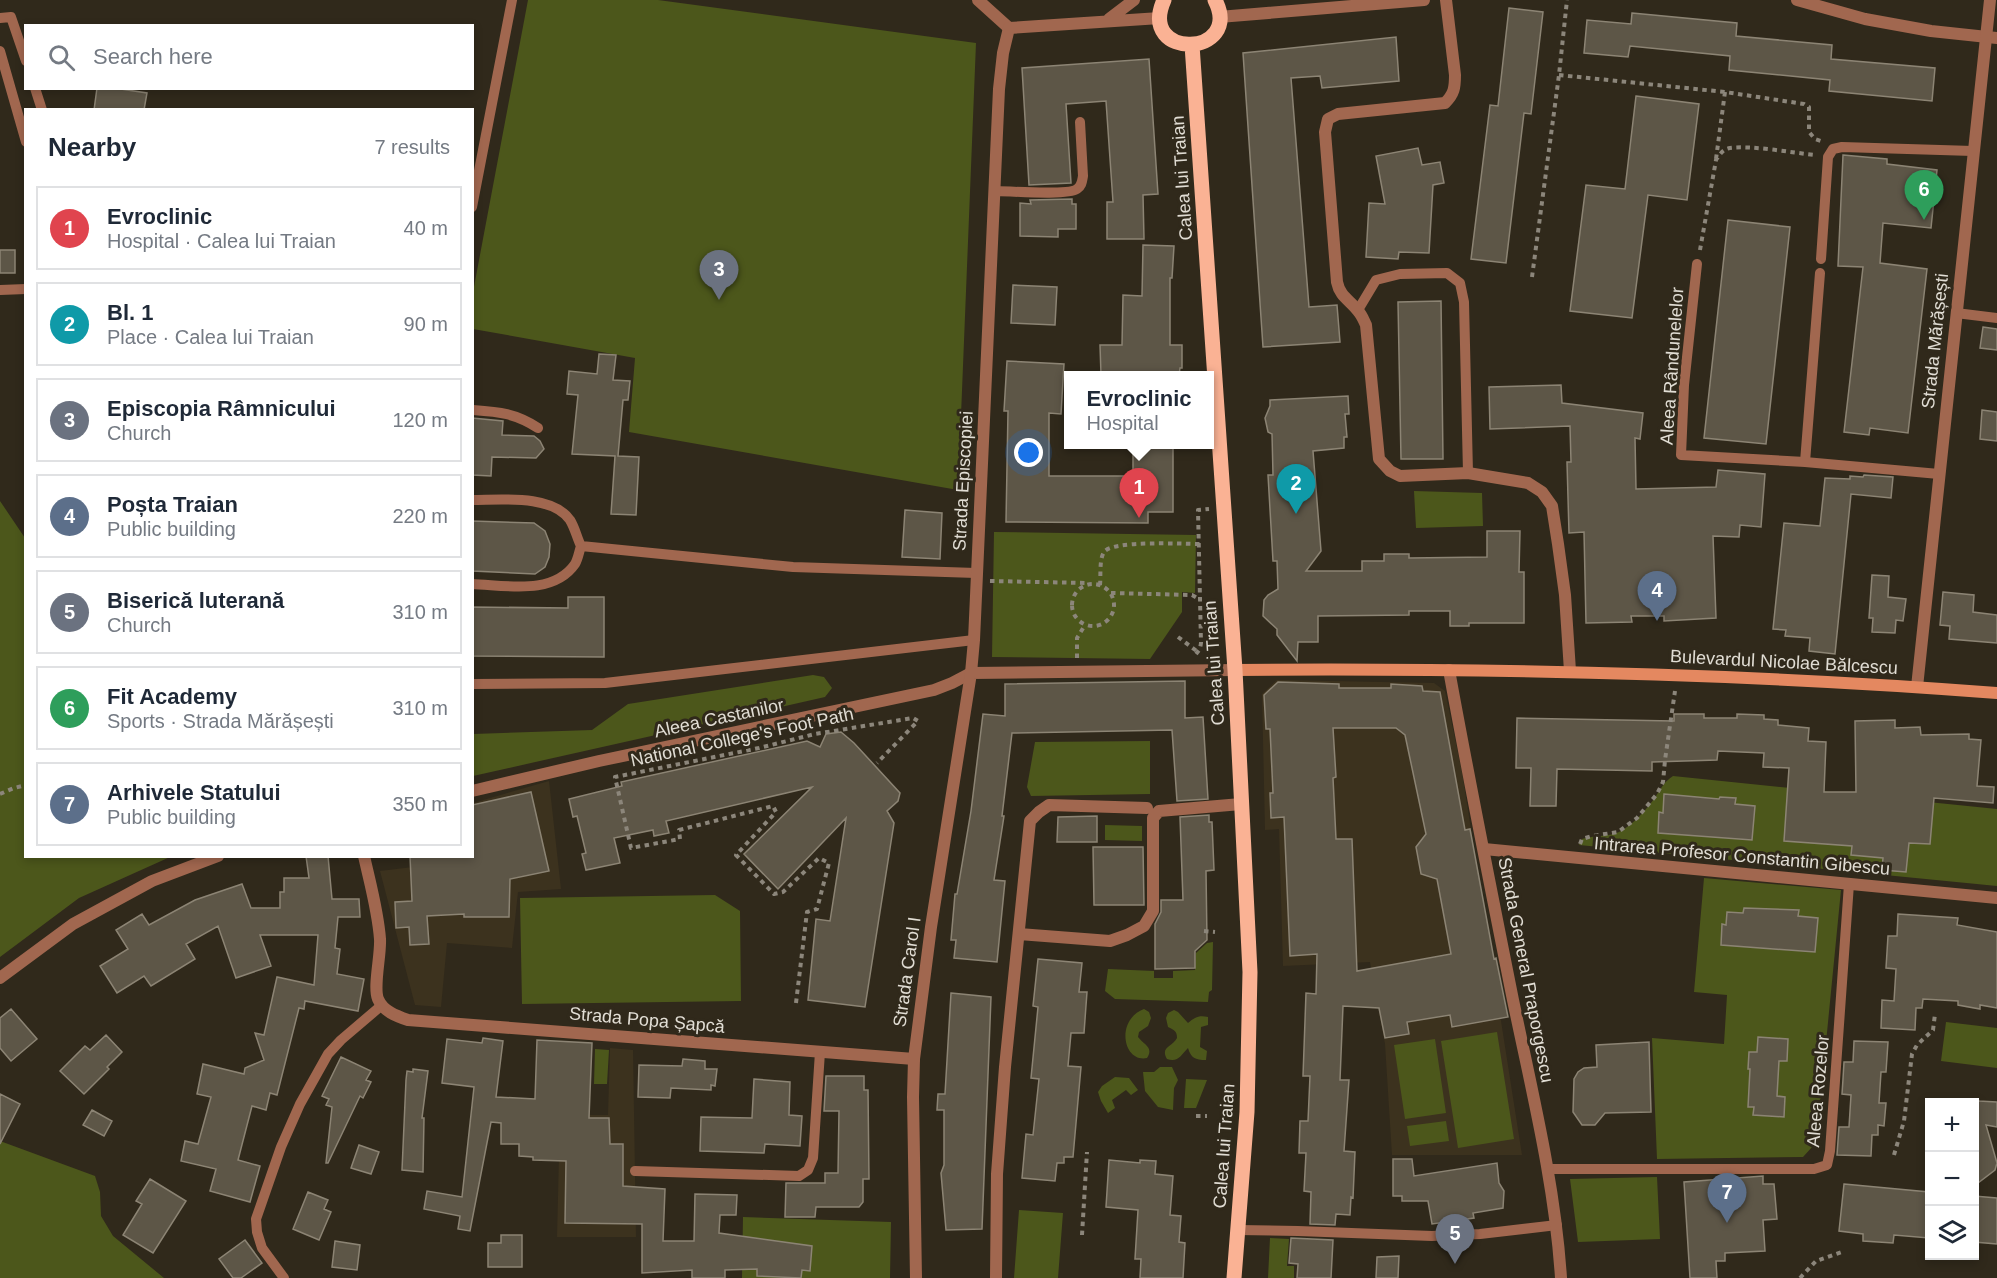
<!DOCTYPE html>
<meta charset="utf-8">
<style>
:root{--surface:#fff;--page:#f6f6f7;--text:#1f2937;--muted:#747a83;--line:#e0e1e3;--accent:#6b6a38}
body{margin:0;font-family:Arial,sans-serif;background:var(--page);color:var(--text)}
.controls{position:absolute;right:18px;bottom:18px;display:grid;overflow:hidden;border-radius:0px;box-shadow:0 3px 9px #0003}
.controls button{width:54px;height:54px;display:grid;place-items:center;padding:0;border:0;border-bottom:2px solid var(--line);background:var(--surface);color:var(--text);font:30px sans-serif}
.you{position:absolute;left:1029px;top:453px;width:21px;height:21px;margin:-15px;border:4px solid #fff;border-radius:50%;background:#1a73e8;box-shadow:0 0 0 9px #1a73e833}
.badge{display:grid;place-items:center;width:39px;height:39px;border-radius:50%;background:var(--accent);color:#fff;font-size:20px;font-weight:700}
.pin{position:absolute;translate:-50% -50px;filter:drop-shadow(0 2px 3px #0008)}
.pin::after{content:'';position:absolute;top:32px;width:21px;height:18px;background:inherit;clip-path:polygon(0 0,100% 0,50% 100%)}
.popup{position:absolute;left:1064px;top:371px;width:150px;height:78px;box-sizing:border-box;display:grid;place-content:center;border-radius:0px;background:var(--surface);filter:drop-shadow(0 2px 4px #0005);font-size:20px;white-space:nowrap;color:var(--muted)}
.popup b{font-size:22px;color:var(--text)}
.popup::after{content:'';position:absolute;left:50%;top:100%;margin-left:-12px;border:12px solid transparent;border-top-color:var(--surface)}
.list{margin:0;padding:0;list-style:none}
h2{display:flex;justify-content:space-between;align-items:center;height:78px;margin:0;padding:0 24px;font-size:26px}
h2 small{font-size:20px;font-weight:400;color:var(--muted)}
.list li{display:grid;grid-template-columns:39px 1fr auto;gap:18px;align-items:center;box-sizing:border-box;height:84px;margin:0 12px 12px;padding:0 12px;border:2px solid var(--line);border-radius:0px}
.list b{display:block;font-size:22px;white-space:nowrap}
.list p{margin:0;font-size:20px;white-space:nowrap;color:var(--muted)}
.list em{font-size:20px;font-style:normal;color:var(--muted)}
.icon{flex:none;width:33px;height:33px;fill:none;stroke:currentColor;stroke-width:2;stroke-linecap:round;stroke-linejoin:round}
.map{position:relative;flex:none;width:1997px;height:1278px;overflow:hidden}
.search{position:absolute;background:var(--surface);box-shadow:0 3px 9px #0003;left:24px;top:24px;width:450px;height:66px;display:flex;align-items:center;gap:15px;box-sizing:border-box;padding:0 21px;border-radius:0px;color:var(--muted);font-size:22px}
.panel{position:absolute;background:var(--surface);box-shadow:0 3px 9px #0003;left:24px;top:108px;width:450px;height:750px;border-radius:0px}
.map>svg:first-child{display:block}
.built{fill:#3c321e}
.green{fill:#4c571b}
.building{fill:#5d5647;stroke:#8c8474;stroke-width:1.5;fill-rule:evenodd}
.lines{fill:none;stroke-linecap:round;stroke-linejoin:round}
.path{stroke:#8c867b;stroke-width:4;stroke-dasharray:4.5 4.5;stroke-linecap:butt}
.service{stroke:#a1674f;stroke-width:10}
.minor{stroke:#a1674f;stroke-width:12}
.tertiary{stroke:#a1674f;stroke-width:12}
.secondary{stroke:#e48860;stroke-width:12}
.primary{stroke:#fab294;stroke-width:15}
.labels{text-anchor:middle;stroke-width:6;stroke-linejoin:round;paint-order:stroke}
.street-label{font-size:18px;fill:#e1ddd4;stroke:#30291b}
</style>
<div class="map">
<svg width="1997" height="1278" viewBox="0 0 1997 1278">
<rect width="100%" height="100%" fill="#30291b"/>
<path class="built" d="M1277,680L1434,683L1445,691L1462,772L1522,1155H1392L1385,1044L1370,962L1283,966L1279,829L1265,830L1262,694Z
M549,781L561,889L518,892L512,948L447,943L441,1007L415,1005L380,871L446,863L472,856L473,803Z
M610,1048L633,1050L636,1237H557L560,1115H608Z"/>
<path class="green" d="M528,0H658L976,43L958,490L629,432L635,358L473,329V292Z
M1414,491L1482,493L1483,526L1416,528Z
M0,501L25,538L26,856L170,857L79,898L0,957Z
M994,532L1196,535L1195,593L1182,592V612L1150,659L992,657Z
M813,675L824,677L832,688L825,697L473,776V734L592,730L628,704Z
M1150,741V794L1031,796L1027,787L1035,742Z
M1673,776L1997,809V886L1579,845L1582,839C1594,835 1608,837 1619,832C1633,825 1647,809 1656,796C1662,787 1664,782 1673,776Z
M1105,825L1142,826V841L1105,840Z
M1704,878L1841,890L1818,1124L1813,1146L1803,1157L1657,1159L1652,1038L1724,1044L1727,995L1694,992Z
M715,895L740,911L741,1001L522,1004L520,898Z
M1213,942L1212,990L1209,992L1208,1002L1115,999L1105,991L1108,969L1154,971V978H1173V971L1195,970L1196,953L1207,943Z
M1144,1009L1149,1012L1151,1018L1148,1026L1139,1032L1138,1037C1144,1045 1154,1047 1147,1058C1123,1063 1115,1020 1144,1009Z
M1174,1010L1178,1012L1188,1023C1195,1017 1199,1015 1208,1017V1025L1201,1027L1200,1047L1207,1051L1206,1060C1195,1060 1191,1058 1188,1048C1181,1055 1178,1063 1167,1059C1160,1047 1172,1047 1177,1038C1177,1031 1174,1030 1168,1027L1166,1018L1168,1013Z
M1946,1022L1997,1028V1068L1941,1061Z
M1497,1032L1514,1139L1458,1148L1441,1041Z
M1435,1039L1446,1113L1405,1119L1394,1045Z
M595,1049L609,1050L607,1084H594Z
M1160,1067H1172L1178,1080L1174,1088L1173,1110L1158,1107L1145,1091L1143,1072H1154Z
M1115,1077L1129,1078L1138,1090L1131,1095L1126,1090L1112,1100L1115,1108L1108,1113L1101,1101L1098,1092L1102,1086Z
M1186,1079L1207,1080L1196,1108H1184Z
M1446,1121L1449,1141L1410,1146L1407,1126Z
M0,1141L95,1176L100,1192L101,1216L113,1236L164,1278H0Z
M1657,1177L1660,1239L1578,1242L1570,1179Z
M1019,1210L1063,1213L1058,1278H1014Z
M743,1217L891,1222L890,1278H742Z
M1270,1238L1289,1239L1287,1266H1294V1278H1268Z"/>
<path class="building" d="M1509,8L1543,12L1531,114L1524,113L1506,263L1471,259L1490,105L1498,106Z
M1632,13L1737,23L1736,36L1832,45L1831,59L1935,68L1932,101L1829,91L1830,80L1729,70L1730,56L1630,46L1628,57L1584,53L1587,20L1631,24Z
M1396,37L1399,81L1322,88L1320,76L1291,78L1309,307L1337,305L1340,342L1263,347L1243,53Z
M1149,59L1158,194L1143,195L1144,239H1107V202H1113L1106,101L1066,104L1071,183L1029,185L1022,68Z
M97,88H114L147,93L144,110H94Z
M1636,96L1699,104L1687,200L1648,195L1632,318L1570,311L1586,185L1625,189Z
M1418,148L1422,165L1440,162L1444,183L1433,185L1429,253L1399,252L1398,259L1366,257L1369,203L1385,204L1376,156Z
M1843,155L1887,159V164L1937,170L1931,228L1883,223L1880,263L1927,269L1908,433L1870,428L1869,435L1844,432L1863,267L1838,266Z
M1072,199V204H1076V229H1058V237L1020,236V203L1031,204L1030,200Z
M1728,220L1790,227L1766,444L1704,438Z
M1143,245L1174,246L1172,278H1170V345H1182V368H1180L1179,375H1101L1100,345H1122L1123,295L1142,296Z
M0,250H15V273H0Z
M1013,285L1057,287L1055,325L1011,323Z
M1441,301L1443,459H1401L1398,302Z
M1983,327L1997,329V350L1980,348Z
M599,354L616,355L613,380L630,381L628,400H623L618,456L639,457L636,515L611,514L615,456L572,454L578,395L567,394L569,371L597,374Z
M1007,361L1064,364L1061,414L1049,413V476H1133V444H1173V512H1148V523L1006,522L1008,411H1004Z
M1561,385L1562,403L1643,413L1640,439L1635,438L1636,489L1716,487L1718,470L1765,474L1761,527L1740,525L1739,537L1713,536L1716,618L1664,621V616H1631L1632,622L1586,623L1584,532L1569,533L1567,462H1571L1570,426L1490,429L1489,387Z
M1348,396L1349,414H1345L1347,437H1344V448L1313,451L1321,551L1306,571H1362V561H1384V554H1409V558L1487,557V531H1520L1519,572H1524V623H1469V626H1450V611H1409V615L1318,616V642H1298L1297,661L1277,635V629L1263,616L1264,600L1268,595L1278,589L1277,561H1273L1268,475H1273L1272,434L1268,432L1265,418L1270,406V400Z
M1982,410L1997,412V441L1980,439Z
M472,418L503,421L502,435L534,436L540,441L544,449L536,458L492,457L491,476L472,475Z
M1864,475L1893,477L1891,498L1851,494L1835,654L1809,651L1810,638L1785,636L1786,630L1773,629L1784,523L1820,526L1825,478L1850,479V476L1863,477Z
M905,510L942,513L940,559L902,557Z
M472,521L534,523L545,531L550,544L549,557L545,567L535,574L472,571Z
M1872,575L1889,576L1888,597L1906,599L1903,621L1896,620L1895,633L1872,632L1873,618H1869Z
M1943,592L1974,595L1973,612L1997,615V643L1949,639L1950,626L1940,625Z
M568,597H604V657L472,656V607L568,608Z
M1185,681V718L1203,717L1208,799L1177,801L1172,730L1012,733L1002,816H1004L994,880L1005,881L997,962L954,958L956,940H951L955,894H957L971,811L983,714L1005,716V684Z
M1278,682L1339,684V688H1391V684L1422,686L1423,691L1440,692L1465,830L1470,829L1494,959L1496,958L1508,1017L1452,1027L1450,1015L1407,1022L1409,1034L1385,1038L1379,1008L1343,1006L1340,1080H1349L1344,1151L1355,1152L1353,1198L1351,1197L1350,1215L1336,1214L1335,1225L1310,1224L1311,1192L1304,1191L1306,1153H1299L1300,1121H1308L1310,1076H1303L1306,993L1316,994L1317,954L1290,956L1284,817L1271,818L1270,793H1273L1270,729H1266L1264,695ZM1333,728H1396L1405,735L1426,834L1416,847L1421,874L1437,879L1451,954L1357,971L1352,839H1336L1333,778L1336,777Z
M1674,714H1704V718H1737V714L1764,715V719L1778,720V725L1809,728L1808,741L1826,742L1824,792H1856L1855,721L1895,720V728L1920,727L1921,735L1969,734V739L1981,740L1977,786L1994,787L1993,803L1934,798L1930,844L1909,843L1906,872L1882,870L1883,858L1851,855L1852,846L1784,841L1789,768L1763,767L1764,753L1718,751L1717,760L1652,762V771L1557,769L1556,806H1530L1531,768H1516L1517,718L1674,721Z
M841,732L854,743L900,793L898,801L887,811L894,823L865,1007L808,1000L816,919L830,921L846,818L778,889L744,854L812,787L666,821L669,833L654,836L653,830L614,838L620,863L586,870L582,854L586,853L577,816L573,817L569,799L622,786L621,782L807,741L820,747L826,734Z
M531,792L549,871L510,879L509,917H464V914L427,916L429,944L410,945L409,927L396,928L395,902L412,901L410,856H472V805Z
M1664,794L1719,799L1720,797L1736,798L1735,804L1755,806L1752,840L1658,833L1659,812L1663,813Z
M1209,815V822H1212L1214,870L1206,871L1207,940L1195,951V968L1155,969V924L1161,912V900H1183L1180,817Z
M1097,816V842H1057L1058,817Z
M1093,847H1143L1144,905H1094Z
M306,856H328L332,899H359L360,917H338L335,948L340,949L337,974L364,979L358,1011L305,1001L304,1009L299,1008L277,1095L270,1093L266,1110L252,1106L238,1160L260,1166L250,1202L210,1191L216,1169L181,1161L185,1141L198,1144L211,1097L197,1094L203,1064L244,1074L245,1068L264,1060L255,1033L264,1035L277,977L314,985L318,935H260L271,966L236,978L218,926L186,944L195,959L151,986L144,976L117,993L100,966L128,949L116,930L142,914L149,925L195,900L242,884L251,908H280V892H284V878H309Z
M1744,908L1799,910L1798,916L1818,918L1815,952L1721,945L1722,924L1726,925L1727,912L1743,913Z
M1898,914L1958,918L1957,925L1997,932V1008L1980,1005V1009L1958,1005V1001L1923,999L1922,1008H1916L1915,1030L1881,1028L1882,1000L1894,1001L1896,969L1886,968L1888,936H1897Z
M1038,959L1082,963L1079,992H1087L1084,1033H1071L1068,1066L1081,1067L1073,1157H1064V1163H1057L1055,1181L1022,1178L1026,1134L1033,1135L1039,1079L1031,1078L1038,1007L1033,1006Z
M951,993L991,997L982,1229L946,1230L941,1173L944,1165V1110H937L938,1094H945Z
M11,1009L37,1039L11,1061L0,1048V1018Z
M106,1035L122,1052L107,1067L109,1069L84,1094L60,1071L85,1046L90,1050Z
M1758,1037L1788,1039L1787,1061H1779L1777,1096L1785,1097L1784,1117L1753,1115L1754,1107H1748L1750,1069H1748L1749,1052H1757Z
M483,1038L503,1041L496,1097L535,1099L537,1040L592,1043L589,1118H609L610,1144H623V1186L665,1189L663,1241H694L695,1194L737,1195L736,1215H720L719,1233L812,1246L810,1271L802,1270L801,1278L757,1276V1269L725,1270V1278H692V1270L642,1273V1224L565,1223L566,1161L533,1160V1157L519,1156V1144H501V1123L491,1122L470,1231L458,1229L460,1216L424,1209L427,1191L462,1197L474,1087L442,1083L447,1039L482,1043Z
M1854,1041L1888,1042L1886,1072H1881L1879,1103H1886L1884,1126L1878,1125V1135H1872L1871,1156L1837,1155L1839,1127H1849L1851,1095L1842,1094L1843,1079L1844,1062H1853Z
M1649,1042L1651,1112L1605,1113L1595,1125H1582L1573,1112L1574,1079L1578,1072L1584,1068L1597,1067L1596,1045Z
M341,1057L371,1071L366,1080L371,1082L363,1098L360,1096L328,1163H326L332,1107L326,1105L329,1099L322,1096Z
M683,1059L705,1061V1069H717L715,1086L711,1085V1090L671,1088L670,1098L638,1097L639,1065L682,1066Z
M413,1069L428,1071L422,1118H424L423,1172L402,1170L406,1080L407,1071L413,1072Z
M826,1076H864V1090H868L869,1179H863V1202L859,1207H816L815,1217H785L786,1183H825V1173H838L839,1111H824Z
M754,1079L790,1082L789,1115L802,1116L800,1146L765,1144L764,1153L700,1151L701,1117L752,1118Z
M0,1094L20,1104L0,1144Z
M1978,1099L1979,1101L1997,1102V1127L1986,1125L1997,1163L1995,1170L1974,1186V1100Z
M92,1110L112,1121L104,1136L83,1125Z
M359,1145L379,1152L371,1174L351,1168Z
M1393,1159H1412L1414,1176L1497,1163L1499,1183L1504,1191L1503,1208L1473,1213L1474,1218L1432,1224L1428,1201H1402V1196H1393Z
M1109,1160L1140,1163V1160L1156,1161L1155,1174L1173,1176L1170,1215L1181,1216L1179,1242L1185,1243L1183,1278H1140L1141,1259H1135L1138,1210L1106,1207Z
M1763,1176V1184H1774L1777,1219L1763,1220L1765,1251L1725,1253V1261H1716L1717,1278H1690L1684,1182Z
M150,1179L186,1201L153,1253L123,1235L142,1204L136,1201Z
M1844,1184L1929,1192V1238L1894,1235L1893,1243L1863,1241V1234L1839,1231Z
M308,1192L328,1200L324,1209L331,1212L319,1240L293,1229Z
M1974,1196L1997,1198V1244L1974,1242Z
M501,1235H522V1267H488V1243H501Z
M1291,1238L1333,1240L1331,1278H1297L1298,1264L1289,1263Z
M245,1240L262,1263L241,1278H233L219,1259Z
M335,1241L360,1245L357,1270L332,1267Z
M1399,1256L1398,1278H1376L1377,1257Z"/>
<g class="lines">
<path class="path" d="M1559,75L1725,92L1804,104L1809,107V132L1815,139L1821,141
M1716,159L1725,92
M1700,250L1716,160C1720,154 1723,149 1730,148C1752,145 1793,153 1816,155
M1532,277L1559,75L1567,0
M990,581L1087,583
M1072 605a21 21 0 1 1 42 0a21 21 0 1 1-42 0Z
M1100,585C1101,576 1099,560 1104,552C1112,540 1183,544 1200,544
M1111,593L1192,595L1201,600
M1178,637L1198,652
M1196,654L1200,649L1201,643L1198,510L1209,509
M1077,658V638L1085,625
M0,794L14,788L26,785
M1580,844L1582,839L1592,836L1618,832L1637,818L1657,794L1663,782L1665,760L1675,691
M1204,931L1215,932
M796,1003L807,912L817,909L829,863L819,858L783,892L774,894L736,855L776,812L773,806L679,830L680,839L631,848L615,777L759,748L815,734L913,718L918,721L877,763
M1196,1116H1207
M1894,1155L1904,1121L1912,1054L1917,1045L1933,1030L1935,1014
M1082,1235L1087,1152
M1800,1278L1816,1261L1842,1252"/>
<path class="service" d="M0,18L11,17L26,61
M0,51L26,142
M35,88L42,110
M994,191C1009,191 1067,196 1077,189C1082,186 1082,181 1083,176L1080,122
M472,207L512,0
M1821,259L1828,157L1833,149L1842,147L1973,151
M1697,264L1684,385L1681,455L1805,462L1939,474
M0,290L26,289
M1358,310L1376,280L1400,274L1447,273L1460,283L1464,302L1468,473
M1956,313L1997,318
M472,410C499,412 515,413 538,428
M1805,462L1820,273
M472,500C500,500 552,494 570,520C575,528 577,538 581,546L793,567L976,573
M472,584C505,585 553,596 575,564C578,559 579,552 581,546
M472,684L605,683L974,640
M1548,1169H1814L1827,1165L1830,1151L1849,884
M635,1171L799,1176L808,1170L813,1158L820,1052
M1238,1230L1298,1231L1432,1236L1480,1234L1557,1225
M284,1278L262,1248L257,1232L256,1219L281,1147L300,1104L328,1054L341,1040L382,1005"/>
<path class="minor" d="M978,0L1009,28
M1446,0L1455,75C1455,88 1454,94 1445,103L1338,114L1328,119L1325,132L1337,282C1340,297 1350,300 1358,311C1362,315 1364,321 1366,325L1379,459L1390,471L1400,476L1468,473L1528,483L1542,492L1552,506L1558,544L1565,595L1570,671
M1797,0L1865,19L1931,31L1997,38
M1219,17L1424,0
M472,791L599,761L934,690L952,683L971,673
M1484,849L1997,898
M364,856C370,883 378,911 380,939C381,955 373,987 378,999C383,1011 396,1016 408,1020L914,1059
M1019,934L1110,941L1127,935L1144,926L1153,911V818L1159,811L1241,804
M0,978L73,924L152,881L218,856
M996,1278L997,1174L1005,1067L1030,821L1039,812L1049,805L1147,808"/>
<path class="tertiary" d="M1109,19L1134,0
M1449,670C1469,780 1491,890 1513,1000C1532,1092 1555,1184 1561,1278
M971,673L1235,670
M1917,687L1990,0
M916,1278L913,1097L914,1059L931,927L971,673L974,640L999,89L1003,53L1009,28L1160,18"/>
<path class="secondary" d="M1235,670C1489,668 1743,673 1997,693"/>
<path class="primary" d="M1164,0C1137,61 1244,57 1215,0
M1192,45L1235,670L1250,972L1247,1112L1234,1278"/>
</g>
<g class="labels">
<g class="street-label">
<text transform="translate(1182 178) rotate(-94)" y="6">Calea lui Traian</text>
<text transform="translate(1935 341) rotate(-84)" y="6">Strada Mărășești</text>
<text transform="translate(1672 366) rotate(-86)" y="6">Aleea Rândunelelor</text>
<text transform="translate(963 481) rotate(-87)" y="6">Strada Episcopiei</text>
<text transform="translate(1784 662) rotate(3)" y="6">Bulevardul Nicolae Bălcescu</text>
<text transform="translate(1214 663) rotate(-94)" y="6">Calea lui Traian</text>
<text transform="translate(719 718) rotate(-12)" y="6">Aleea Castanilor</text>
<text transform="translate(742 737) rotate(-12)" y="6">National College's Foot Path</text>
<text transform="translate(1742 856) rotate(5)" y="6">Intrarea Profesor Constantin Gibescu</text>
<text transform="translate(1526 970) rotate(79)" y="6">Strada General Praporgescu</text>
<text transform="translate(907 972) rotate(-82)" y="6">Strada Carol I</text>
<text transform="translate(647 1020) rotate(5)" y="6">Strada Popa Șapcă</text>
<text transform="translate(1818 1091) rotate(-85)" y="6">Aleea Rozelor</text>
<text transform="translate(1224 1146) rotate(-86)" y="6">Calea lui Traian</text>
</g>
</g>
</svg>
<div class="controls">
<button>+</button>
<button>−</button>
<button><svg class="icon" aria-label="layers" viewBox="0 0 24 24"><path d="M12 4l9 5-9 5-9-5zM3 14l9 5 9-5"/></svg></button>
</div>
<div class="you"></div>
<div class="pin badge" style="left:1139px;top:518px;background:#e0444e">1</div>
<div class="popup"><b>Evroclinic</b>Hospital</div>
<div class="pin badge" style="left:1296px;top:514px;background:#0f9aa8">2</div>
<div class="pin badge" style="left:719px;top:300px;background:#6b7280">3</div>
<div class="pin badge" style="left:1657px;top:621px;background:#5c6f8a">4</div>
<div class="pin badge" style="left:1455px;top:1264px;background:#6b7280">5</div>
<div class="pin badge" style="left:1924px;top:220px;background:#2e9e5b">6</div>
<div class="pin badge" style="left:1727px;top:1223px;background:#5c6f8a">7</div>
<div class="search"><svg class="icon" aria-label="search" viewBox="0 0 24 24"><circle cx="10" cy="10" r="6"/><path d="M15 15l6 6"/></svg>Search here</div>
<section class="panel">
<h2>Nearby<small>7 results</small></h2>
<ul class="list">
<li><span class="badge" style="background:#e0444e">1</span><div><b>Evroclinic</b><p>Hospital · Calea lui Traian</p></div><em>40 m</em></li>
<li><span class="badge" style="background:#0f9aa8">2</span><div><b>Bl. 1</b><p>Place · Calea lui Traian</p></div><em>90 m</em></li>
<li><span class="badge" style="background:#6b7280">3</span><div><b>Episcopia Râmnicului</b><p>Church</p></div><em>120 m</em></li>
<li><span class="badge" style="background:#5c6f8a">4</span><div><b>Poșta Traian</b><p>Public building</p></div><em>220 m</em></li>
<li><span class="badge" style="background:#6b7280">5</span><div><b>Biserică luterană</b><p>Church</p></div><em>310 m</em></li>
<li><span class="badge" style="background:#2e9e5b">6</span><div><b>Fit Academy</b><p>Sports · Strada Mărășești</p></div><em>310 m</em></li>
<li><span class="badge" style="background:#5c6f8a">7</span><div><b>Arhivele Statului</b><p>Public building</p></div><em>350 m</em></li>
</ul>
</section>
</div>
